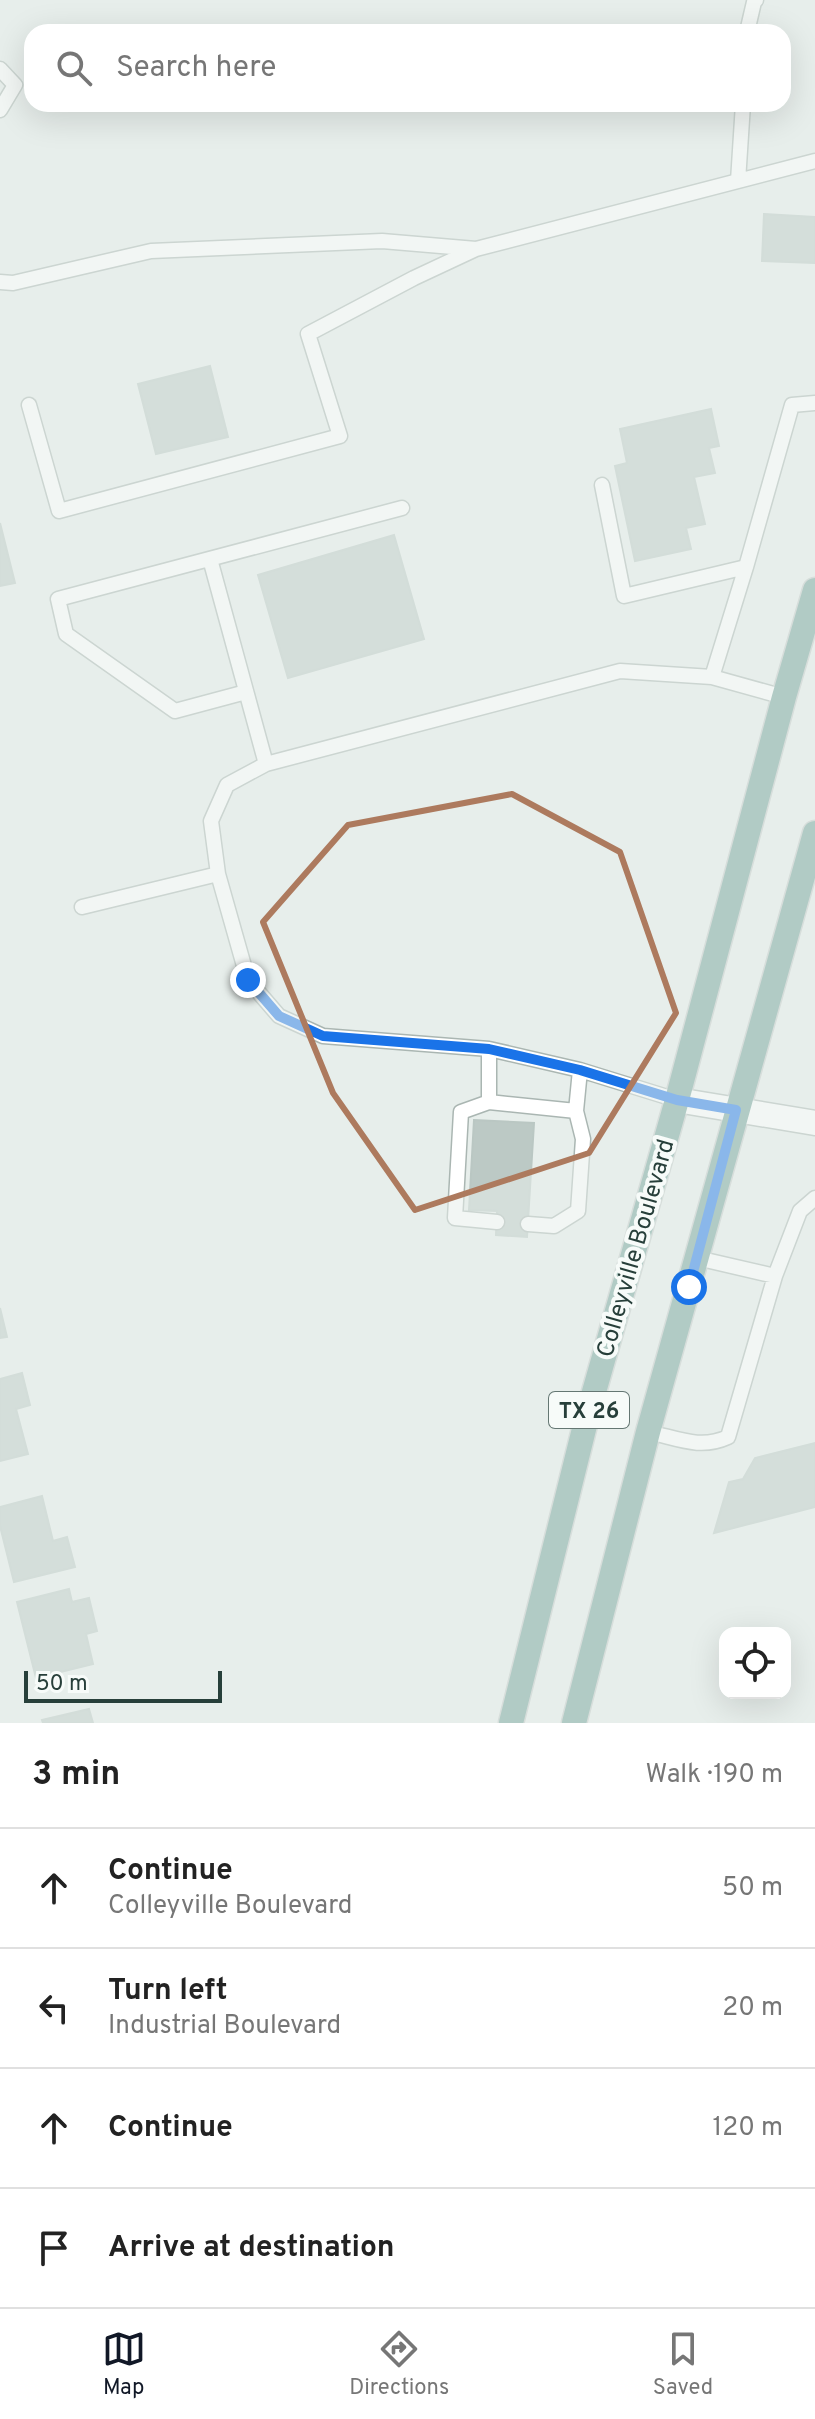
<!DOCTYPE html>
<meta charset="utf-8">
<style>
:root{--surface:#fff;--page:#f2f2f2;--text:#222;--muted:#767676;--line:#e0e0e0;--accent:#111827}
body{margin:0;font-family:Overpass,sans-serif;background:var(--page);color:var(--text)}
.controls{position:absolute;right:24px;bottom:24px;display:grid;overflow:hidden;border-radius:16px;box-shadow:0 8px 32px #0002}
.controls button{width:72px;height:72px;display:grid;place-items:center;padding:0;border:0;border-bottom:2px solid var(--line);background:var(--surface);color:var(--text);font:40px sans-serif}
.scale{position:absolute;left:24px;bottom:20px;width:198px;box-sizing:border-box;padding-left:8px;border:4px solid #273f3a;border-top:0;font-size:22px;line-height:28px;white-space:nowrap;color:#273f3a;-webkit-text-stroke:6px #f7fbf9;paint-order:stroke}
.stop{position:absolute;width:24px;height:24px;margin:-18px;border:6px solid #1a73e8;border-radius:50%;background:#fff}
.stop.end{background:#1a73e8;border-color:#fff;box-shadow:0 2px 8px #0008}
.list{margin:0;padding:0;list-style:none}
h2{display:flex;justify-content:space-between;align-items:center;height:104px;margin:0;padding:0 32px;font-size:34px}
h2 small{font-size:26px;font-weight:400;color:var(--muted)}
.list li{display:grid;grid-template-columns:52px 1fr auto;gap:24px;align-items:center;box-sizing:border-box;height:120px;padding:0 32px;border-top:2px solid var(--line)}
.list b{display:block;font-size:30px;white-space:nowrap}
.list p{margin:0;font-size:26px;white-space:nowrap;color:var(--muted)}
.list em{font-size:26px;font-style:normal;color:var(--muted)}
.icon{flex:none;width:44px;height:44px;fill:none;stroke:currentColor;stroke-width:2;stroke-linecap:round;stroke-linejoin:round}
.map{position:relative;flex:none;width:815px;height:1723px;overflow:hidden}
.search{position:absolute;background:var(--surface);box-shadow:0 8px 32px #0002;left:24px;right:24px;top:24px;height:88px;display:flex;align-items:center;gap:20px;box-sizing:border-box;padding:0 28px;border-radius:24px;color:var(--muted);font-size:30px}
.sheet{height:584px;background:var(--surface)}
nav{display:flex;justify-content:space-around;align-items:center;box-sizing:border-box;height:112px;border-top:2px solid var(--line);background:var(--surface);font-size:22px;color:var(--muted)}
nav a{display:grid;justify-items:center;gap:4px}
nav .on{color:var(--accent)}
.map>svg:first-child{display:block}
.building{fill:#bcc9c5;stroke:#bac7c3;stroke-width:2}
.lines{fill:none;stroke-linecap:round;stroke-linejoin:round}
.lane-casing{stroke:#aab6b2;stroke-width:17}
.street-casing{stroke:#aab6b2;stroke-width:27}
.primary-casing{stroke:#c3c9c8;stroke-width:27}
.lane{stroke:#fff;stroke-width:14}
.street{stroke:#fff;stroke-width:24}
.primary{stroke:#6f9f97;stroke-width:24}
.route{stroke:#1a73e8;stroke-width:10}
.marked{fill:none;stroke:#ad7a5e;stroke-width:6;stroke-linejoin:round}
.labels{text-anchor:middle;stroke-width:8;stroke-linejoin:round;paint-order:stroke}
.shield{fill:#f7fbf9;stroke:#657773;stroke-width:2}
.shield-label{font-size:22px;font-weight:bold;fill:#273f3a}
.street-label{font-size:24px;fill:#273f3a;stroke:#f7fbf9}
</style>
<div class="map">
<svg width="815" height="1723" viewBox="0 0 815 1723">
<rect width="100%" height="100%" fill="#e7eeeb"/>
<path class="building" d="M764,214L815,217V263L762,261Z
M210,366L228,437L156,454L138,384Z
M711,409L719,446L709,448L715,473L694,477L705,524L686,528L691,549L635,561L615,466L627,463L620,429Z
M0,523L15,583L0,586Z
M394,535L424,639L288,678L258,575Z
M474,1120L534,1123L527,1237L496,1235L497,1211L469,1210Z
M0,1308L7,1337L0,1338Z
M22,1373L30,1405L16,1409L28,1454L0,1461V1379Z
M815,1443V1507L714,1533L729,1482L743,1479L755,1458Z
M42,1496L53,1541L67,1537L75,1567L14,1582L0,1526V1507Z
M69,1589L72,1602L89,1598L97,1631L86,1634L93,1664L36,1678L17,1602Z
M89,1709L93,1723H43L42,1720Z"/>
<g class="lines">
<defs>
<path id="lane" d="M747,32L754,2L756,0
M0,69L15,85L0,110
M738,181L743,104
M0,282L13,283L151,251L382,241L476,249L815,161
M29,405L59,511L340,436L308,334L414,278L476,249
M602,485L624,596L746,567L792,405L815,403
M210,559L266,764
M712,677L746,567
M246,692L175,711L66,634L58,599L402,508
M82,907L218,874
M489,1049L323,1036L279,1016L248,980L218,874L211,821L227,785L266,764L620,671L712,677L784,697
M580,1070L576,1111L489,1102V1049L580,1070L677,1100
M489,1102L461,1112L455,1218L497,1222
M528,1224L554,1226L578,1211L583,1139L576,1111
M775,1276L800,1211L815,1198
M648,1432C677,1438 700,1450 728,1437L775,1276L697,1258"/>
<path id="street" d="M677,1100L815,1123"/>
<path id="primary" d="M511,1723L588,1413L677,1100L784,697L815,590
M574,1723L648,1432L815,833"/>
</defs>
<use href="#lane" class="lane-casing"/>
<use href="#street" class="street-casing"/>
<use href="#primary" class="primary-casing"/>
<use href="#lane" class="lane"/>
<use href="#street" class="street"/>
<use href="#primary" class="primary"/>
</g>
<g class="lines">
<path class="route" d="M248,980L279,1016L323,1036L489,1049L580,1070L677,1100L736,1110L689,1287"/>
</g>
<path d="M0 0H815V1723H0ZM512,794L620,852L676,1013L589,1153L415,1210L333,1093L263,922L348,825Z" fill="#e7eeeb" fill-opacity=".55" fill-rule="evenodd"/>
<path class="marked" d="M512,794L620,852L676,1013L589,1153L415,1210L333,1093L263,922L348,825Z"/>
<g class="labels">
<rect class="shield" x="549" y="1392" width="80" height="36" rx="6"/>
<g class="shield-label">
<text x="589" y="1418">TX 26</text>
</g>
<g class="street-label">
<text transform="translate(635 1248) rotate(-74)" y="8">Colleyville Boulevard</text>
</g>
</g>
</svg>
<div class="controls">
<button><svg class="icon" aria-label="locate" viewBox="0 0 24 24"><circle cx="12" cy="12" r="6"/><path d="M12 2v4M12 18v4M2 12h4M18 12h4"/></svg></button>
</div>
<div class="scale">50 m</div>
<div class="stop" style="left:689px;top:1287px"></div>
<div class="stop end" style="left:248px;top:980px"></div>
<div class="search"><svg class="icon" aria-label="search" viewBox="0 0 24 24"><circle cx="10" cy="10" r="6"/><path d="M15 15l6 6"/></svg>Search here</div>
</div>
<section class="sheet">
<h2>3 min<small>Walk · 190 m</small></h2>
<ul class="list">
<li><svg class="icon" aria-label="ahead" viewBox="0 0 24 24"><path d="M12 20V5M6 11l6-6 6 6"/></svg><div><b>Continue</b><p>Colleyville Boulevard</p></div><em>50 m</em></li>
<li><svg class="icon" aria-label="left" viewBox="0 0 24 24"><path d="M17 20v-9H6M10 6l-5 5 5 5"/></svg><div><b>Turn left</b><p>Industrial Boulevard</p></div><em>20 m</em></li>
<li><svg class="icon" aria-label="ahead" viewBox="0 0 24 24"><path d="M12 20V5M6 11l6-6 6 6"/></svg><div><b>Continue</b></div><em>120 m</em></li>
<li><svg class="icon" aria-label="arrive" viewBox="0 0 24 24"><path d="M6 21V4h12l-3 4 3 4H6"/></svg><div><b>Arrive at destination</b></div></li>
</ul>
</section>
<nav>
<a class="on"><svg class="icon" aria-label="map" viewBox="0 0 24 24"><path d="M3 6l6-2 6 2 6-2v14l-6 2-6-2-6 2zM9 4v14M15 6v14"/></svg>Map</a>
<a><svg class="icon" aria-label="directions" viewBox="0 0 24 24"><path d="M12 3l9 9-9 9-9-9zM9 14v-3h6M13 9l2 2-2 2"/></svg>Directions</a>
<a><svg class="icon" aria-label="saved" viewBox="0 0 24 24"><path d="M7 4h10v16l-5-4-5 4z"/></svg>Saved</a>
</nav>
